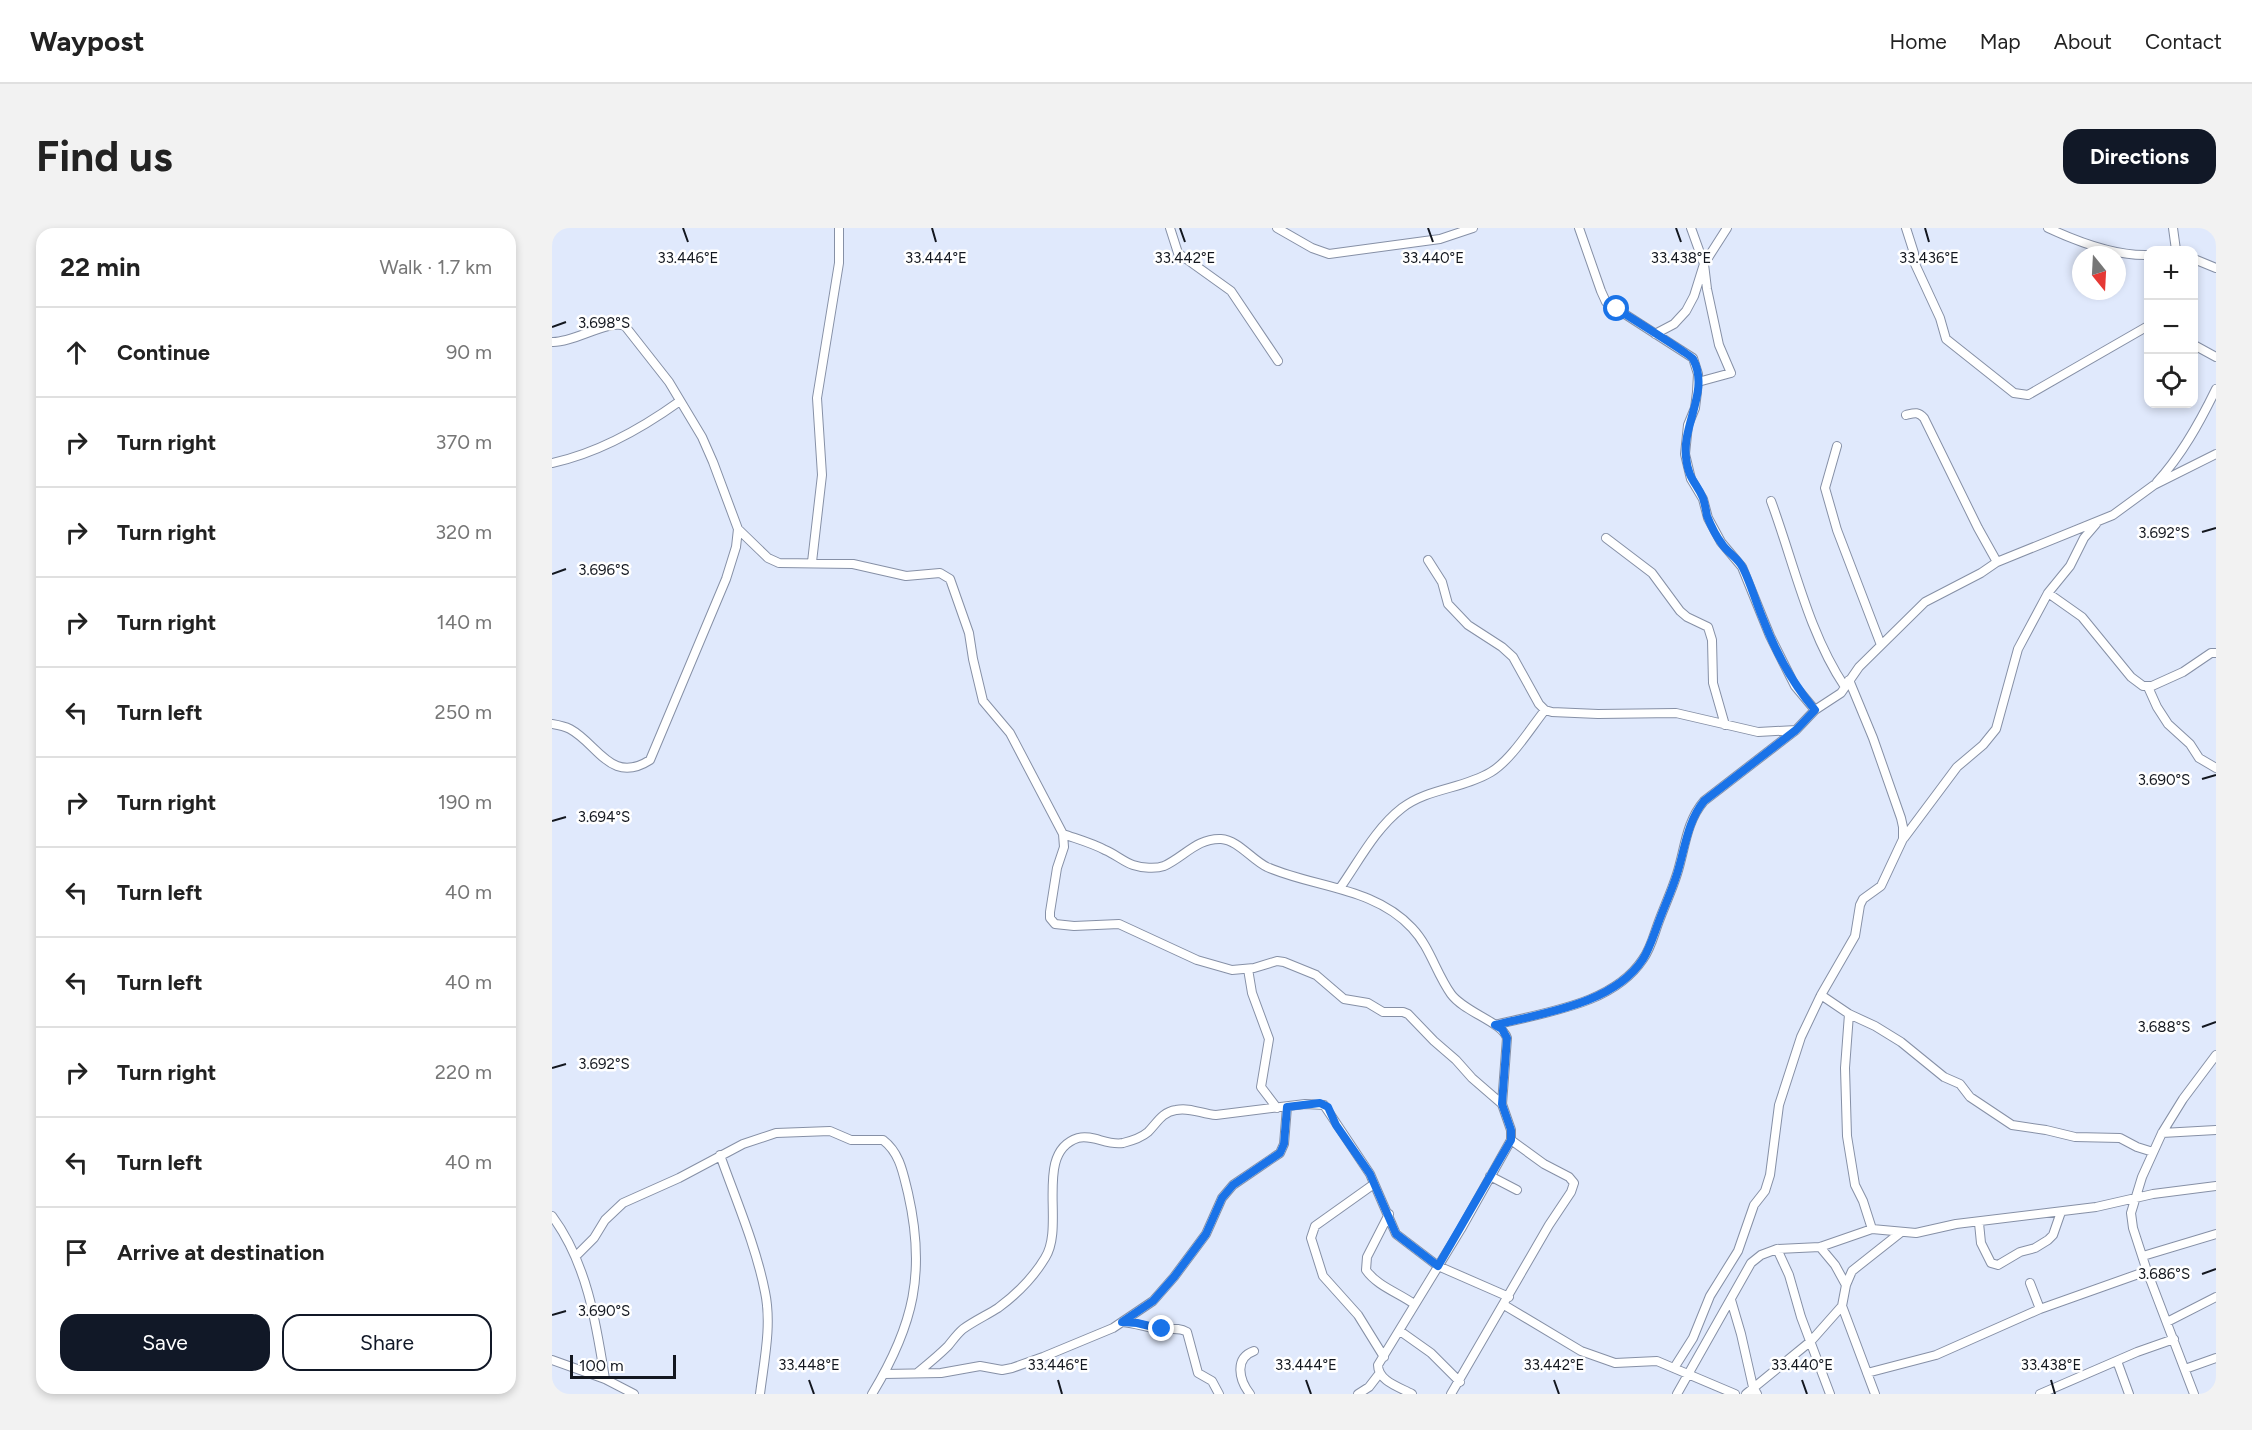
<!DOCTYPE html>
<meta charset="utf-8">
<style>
:root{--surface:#fff;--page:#f2f2f2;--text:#222;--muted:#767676;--line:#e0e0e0;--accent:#111827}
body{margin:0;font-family:Figtree,sans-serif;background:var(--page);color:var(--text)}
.controls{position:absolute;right:18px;top:18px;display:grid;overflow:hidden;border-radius:12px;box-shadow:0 3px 9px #0003}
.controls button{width:54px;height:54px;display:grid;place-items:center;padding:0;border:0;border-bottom:2px solid var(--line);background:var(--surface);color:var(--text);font:30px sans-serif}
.compass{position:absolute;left:1520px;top:18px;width:54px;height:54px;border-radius:50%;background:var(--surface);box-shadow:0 3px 9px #0003;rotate:162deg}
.scale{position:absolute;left:18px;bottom:15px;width:106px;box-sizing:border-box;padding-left:6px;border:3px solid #13171f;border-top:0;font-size:16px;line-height:21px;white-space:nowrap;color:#13171f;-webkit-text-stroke:4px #fff;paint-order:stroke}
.stop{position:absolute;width:18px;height:18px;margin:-14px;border:4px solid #1a73e8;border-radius:50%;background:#fff}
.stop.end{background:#1a73e8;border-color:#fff;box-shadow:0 2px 6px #0008}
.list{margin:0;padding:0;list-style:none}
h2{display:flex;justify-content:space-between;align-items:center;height:78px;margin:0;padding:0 24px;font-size:26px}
h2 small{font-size:20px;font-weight:400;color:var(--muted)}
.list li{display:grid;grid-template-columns:39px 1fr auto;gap:18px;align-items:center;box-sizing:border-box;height:90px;padding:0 24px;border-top:2px solid var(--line)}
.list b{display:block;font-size:22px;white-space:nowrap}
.list em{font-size:20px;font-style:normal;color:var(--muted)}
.actions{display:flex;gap:12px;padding:18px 24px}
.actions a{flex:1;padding:14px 0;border:2px solid var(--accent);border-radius:18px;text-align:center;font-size:21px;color:var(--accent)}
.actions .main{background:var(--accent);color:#fff}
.icon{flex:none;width:33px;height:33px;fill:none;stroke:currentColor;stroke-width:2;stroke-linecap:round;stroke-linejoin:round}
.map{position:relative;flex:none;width:1664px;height:1166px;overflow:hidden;border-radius:18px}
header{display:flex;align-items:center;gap:36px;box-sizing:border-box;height:84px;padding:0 30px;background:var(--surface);border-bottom:2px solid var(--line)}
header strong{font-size:28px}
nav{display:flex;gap:33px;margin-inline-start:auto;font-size:21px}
.intro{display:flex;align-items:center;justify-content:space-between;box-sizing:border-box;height:144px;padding:0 36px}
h1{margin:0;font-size:42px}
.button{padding:15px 27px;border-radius:18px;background:var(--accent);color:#fff;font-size:21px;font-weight:700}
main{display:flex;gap:36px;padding:0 36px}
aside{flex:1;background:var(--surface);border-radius:18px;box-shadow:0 3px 9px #0003}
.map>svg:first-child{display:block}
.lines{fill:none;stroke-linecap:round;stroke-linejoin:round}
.street-casing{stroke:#8690a6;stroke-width:10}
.street{stroke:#fff;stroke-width:8}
.route{stroke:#1a73e8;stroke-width:8}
.ticks{fill:none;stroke:#13171f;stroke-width:2}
.ticks-label{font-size:15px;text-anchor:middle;fill:#13171f;stroke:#fff;stroke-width:5;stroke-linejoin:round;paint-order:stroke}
</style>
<header>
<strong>Waypost</strong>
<nav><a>Home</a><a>Map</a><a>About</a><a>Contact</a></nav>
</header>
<div class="intro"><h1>Find us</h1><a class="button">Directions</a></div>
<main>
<aside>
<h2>22 min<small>Walk · 1.7 km</small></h2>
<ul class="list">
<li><svg class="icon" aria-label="ahead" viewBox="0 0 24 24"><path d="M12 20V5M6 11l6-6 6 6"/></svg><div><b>Continue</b></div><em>90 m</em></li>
<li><svg class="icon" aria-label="right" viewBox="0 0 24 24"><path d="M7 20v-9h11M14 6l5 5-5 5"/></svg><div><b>Turn right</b></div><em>370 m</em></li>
<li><svg class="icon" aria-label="right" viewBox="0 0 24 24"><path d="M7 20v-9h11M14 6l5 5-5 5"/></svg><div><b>Turn right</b></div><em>320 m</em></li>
<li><svg class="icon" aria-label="right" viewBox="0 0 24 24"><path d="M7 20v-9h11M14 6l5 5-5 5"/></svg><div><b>Turn right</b></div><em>140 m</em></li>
<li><svg class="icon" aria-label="left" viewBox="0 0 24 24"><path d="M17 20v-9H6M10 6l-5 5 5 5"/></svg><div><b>Turn left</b></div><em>250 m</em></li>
<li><svg class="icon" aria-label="right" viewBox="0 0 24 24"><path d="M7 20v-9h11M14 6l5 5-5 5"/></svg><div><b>Turn right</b></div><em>190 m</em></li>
<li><svg class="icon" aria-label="left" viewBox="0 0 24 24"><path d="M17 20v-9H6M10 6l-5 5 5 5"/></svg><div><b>Turn left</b></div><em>40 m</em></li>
<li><svg class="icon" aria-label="left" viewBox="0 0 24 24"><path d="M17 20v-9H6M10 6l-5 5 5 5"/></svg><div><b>Turn left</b></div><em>40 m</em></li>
<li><svg class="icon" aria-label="right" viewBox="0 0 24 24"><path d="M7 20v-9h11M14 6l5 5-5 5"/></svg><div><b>Turn right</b></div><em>220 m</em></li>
<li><svg class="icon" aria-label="left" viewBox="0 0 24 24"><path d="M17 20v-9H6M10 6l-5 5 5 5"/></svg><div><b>Turn left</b></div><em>40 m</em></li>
<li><svg class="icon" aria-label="arrive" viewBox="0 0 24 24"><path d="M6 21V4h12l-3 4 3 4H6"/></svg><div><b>Arrive at destination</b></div></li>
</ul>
<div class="actions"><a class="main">Save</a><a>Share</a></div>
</aside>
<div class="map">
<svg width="1664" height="1166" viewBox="0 0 1664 1166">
<rect width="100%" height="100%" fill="#e0e9fc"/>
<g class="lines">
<defs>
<path id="street" d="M618,0L626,25L679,63L726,133
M725,0L760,20L777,26L888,11L921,0
M1027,0L1049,63L1054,74L1141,130L1146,146L1145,164L1143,180L1136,197L1133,226L1139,251L1151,271L1156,290L1169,314L1190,339L1218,408L1243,458L1263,482
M1139,0L1152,36L1155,61L1167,117L1179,145L1146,154
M1354,0L1362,25L1363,36L1388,90L1394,111L1462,165L1476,167L1596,98
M1496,0C1526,14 1562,28 1596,27
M1621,0L1624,22
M1642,31L1664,40
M1103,106L1122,96L1134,83L1142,68L1152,36L1175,0
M0,114C21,115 57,91 73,98L117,154L150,209L161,234L186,301L184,319L174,351L98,532C59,557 46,516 18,501C12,498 6,497 0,496
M1642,117L1664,129
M1354,187C1362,185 1366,183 1372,190L1426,300L1445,334
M1285,218L1273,260L1285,302L1329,417
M0,235C47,225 89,201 128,173
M1605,254C1630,227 1648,194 1664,161
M1219,273C1242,335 1256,404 1293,459
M186,301L216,330L227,335L301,336L354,348L388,345L398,351L417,405L421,431L431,473L458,505L511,606L512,619L505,640L498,684V690L503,696L522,698L567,696L645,732L680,742L702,740L725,733L732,734L764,747L792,771L816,775L831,784H851L856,786L882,813L904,832L920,850L950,876
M1054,310L1100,345L1128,383L1135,389L1156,399L1160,412L1161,455L1173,497
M876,332L890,354L896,376L916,397L950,419L961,429L987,476L993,482L1000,484L1046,486L1124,485L1206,504L1244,502
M260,334L270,247L265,170L287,35V0
M1496,365L1530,389L1579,449L1591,458H1600L1631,444L1659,425H1664
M1596,459L1605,479L1616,496L1638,516L1647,530L1664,540
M511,606C525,611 540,615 553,622C563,626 572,634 581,637C590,640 604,641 612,638C632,629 645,610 669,611C686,612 700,632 715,639C763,660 822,659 860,700C878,719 884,745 899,766C912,784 950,794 955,810L950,876L959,902V912L992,936L1017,949L1022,955L1019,964L997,997L899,1166
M1352,610L1405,539L1431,517L1444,501L1466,421L1496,365L1518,338L1532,310L1544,296
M788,660C807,633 823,601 850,580C876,560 911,561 939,544C959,532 978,501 993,482
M696,741L700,765L717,811L709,859L725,880
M1269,767L1297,786L1323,798L1349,814L1392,849L1408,856L1418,869L1460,897L1494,902L1523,909L1568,910L1585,919L1601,924
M1297,786L1293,840L1295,908L1303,957L1311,973L1320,1001
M943,797C992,784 1061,777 1091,731C1099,720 1102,706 1107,693C1113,677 1120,662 1125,646C1133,621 1134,594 1152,573L1244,502L1263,482L1289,465L1307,439L1373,374L1429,345L1445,334L1561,287L1602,257L1664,226
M1610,905L1664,902
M168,927C184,972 204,1018 213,1064C220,1097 212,1133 208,1166
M938,948L965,962
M822,956L763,998L759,1010L771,1048L806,1087L832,1129
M837,986L815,1029L814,1042C825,1058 847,1065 862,1076
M0,988C35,1035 44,1094 53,1151
M1427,995L1429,1015L1439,1035L1446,1037L1468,1024L1483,1020L1496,1012L1501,1007L1509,984
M1268,1019L1283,1037L1294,1057
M1225,1021L1237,1047L1249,1089L1278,1166
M24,1028L42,1010L53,992L71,975L127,950L191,916L224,905L278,903L299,912H331C348,925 351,945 356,965C374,1044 362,1097 320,1166
M1591,1028L1664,1006
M1478,1055L1488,1081
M1179,1072L1189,1106L1201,1159L1205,1166
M952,1077L1029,1123L1063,1135L1105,1133L1183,1166
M1290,1078L1323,1166
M570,1094C583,1095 593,1099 605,1101C616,1103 625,1098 635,1104L646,1145L660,1153L667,1166
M1615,1094L1664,1069
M848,1103L879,1125L908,1154
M0,1132L53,1151L82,1166
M1565,1133L1577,1166
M1122,1140L1141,1110L1158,1068L1186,1023L1202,977L1213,963L1218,947L1227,877L1249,809L1269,767L1303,708L1308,677L1311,671L1329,658L1351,611V599L1349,590L1321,510L1297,452
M1633,1141L1664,1130
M365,1145C376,1136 386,1128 396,1118C401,1112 405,1106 411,1101C422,1093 435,1087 446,1080C465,1066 481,1050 493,1030C514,998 481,924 526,910C541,906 555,918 571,915C579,913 589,910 596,904C605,895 610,884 624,882C638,879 650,886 664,887L753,876L772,877L818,946L844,1006L886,1038L957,1069
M1315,1145L1384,1127L1488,1081L1595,1043
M332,1146L389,1145L428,1138L450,1142L460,1140L491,1129L561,1100L601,1073L622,1049L654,1006L670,970L681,957L728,925L732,916L735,879
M698,1166C687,1152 682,1130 702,1123
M806,1166L817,1159L827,1146
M860,1166C847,1159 826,1153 826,1137L909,1001L959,912
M1125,1166L1199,1035L1209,1027L1225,1021L1268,1019L1320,1001L1364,1005L1404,996L1544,979L1601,966L1664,958
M1194,1166L1259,1113L1290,1078L1294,1057L1300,1043L1348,1005
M1488,1166L1585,1124L1622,1111
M1642,1166L1595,1043L1581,1000L1579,985L1590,949L1610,905L1631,871L1664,827"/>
</defs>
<use href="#street" class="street-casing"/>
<use href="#street" class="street"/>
</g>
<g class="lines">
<path class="route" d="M610,1101L585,1095L570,1094L601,1073L622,1049L654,1006L670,970L681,957L728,925L732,916L735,879L768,875L776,879L784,897L818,946L844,1006L886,1038L959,912V902L950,876L955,810L950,801L943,797C991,785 1062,776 1091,731C1098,720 1102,706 1107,693C1113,677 1120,662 1125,646C1133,621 1135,594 1152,573L1244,502L1263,482C1239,454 1224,425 1211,391C1204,375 1199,356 1191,340C1186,330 1176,325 1170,316C1164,308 1159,298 1155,288C1154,282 1153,276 1151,270C1144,254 1136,251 1134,229C1130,197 1158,162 1141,131C1139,127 1074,87 1065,81"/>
</g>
<path class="ticks" d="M131,0L136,14M380,0L384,14M628,0L633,14M876,0L881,14M1124,0L1129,14M1373,0L1377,14M0,99L14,94M1650,304L1664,300M0,346L14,341M1650,551L1664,547M0,593L14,589M1650,799L1664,794M0,840L14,836M1650,1046L1664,1041M0,1087L14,1083M257,1152L262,1166M506,1152L510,1166M754,1152L759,1166M1002,1152L1007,1166M1250,1152L1255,1166M1499,1152L1503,1166"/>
<g class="ticks-label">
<text x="136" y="35">33.446°E</text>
<text x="384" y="35">33.444°E</text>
<text x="633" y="35">33.442°E</text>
<text x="881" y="35">33.440°E</text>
<text x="1129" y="35">33.438°E</text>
<text x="1377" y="35">33.436°E</text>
<text x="52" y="100">3.698°S</text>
<text x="1612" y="310">3.692°S</text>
<text x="52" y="347">3.696°S</text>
<text x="1612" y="557">3.690°S</text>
<text x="52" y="594">3.694°S</text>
<text x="1612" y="804">3.688°S</text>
<text x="52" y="841">3.692°S</text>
<text x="1612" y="1051">3.686°S</text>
<text x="52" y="1088">3.690°S</text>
<text x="1499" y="1142">33.438°E</text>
<text x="257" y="1142">33.448°E</text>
<text x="506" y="1142">33.446°E</text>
<text x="754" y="1142">33.444°E</text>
<text x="1002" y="1142">33.442°E</text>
<text x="1250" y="1142">33.440°E</text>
</g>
</svg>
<div class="controls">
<button>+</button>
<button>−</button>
<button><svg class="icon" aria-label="locate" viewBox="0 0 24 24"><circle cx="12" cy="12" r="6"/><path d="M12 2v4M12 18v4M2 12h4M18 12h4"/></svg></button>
</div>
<svg class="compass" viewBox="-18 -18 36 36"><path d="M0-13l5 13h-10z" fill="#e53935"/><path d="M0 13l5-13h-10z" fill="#767676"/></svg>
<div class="scale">100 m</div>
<div class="stop" style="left:1065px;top:81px"></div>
<div class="stop end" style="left:610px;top:1101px"></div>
</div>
</main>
